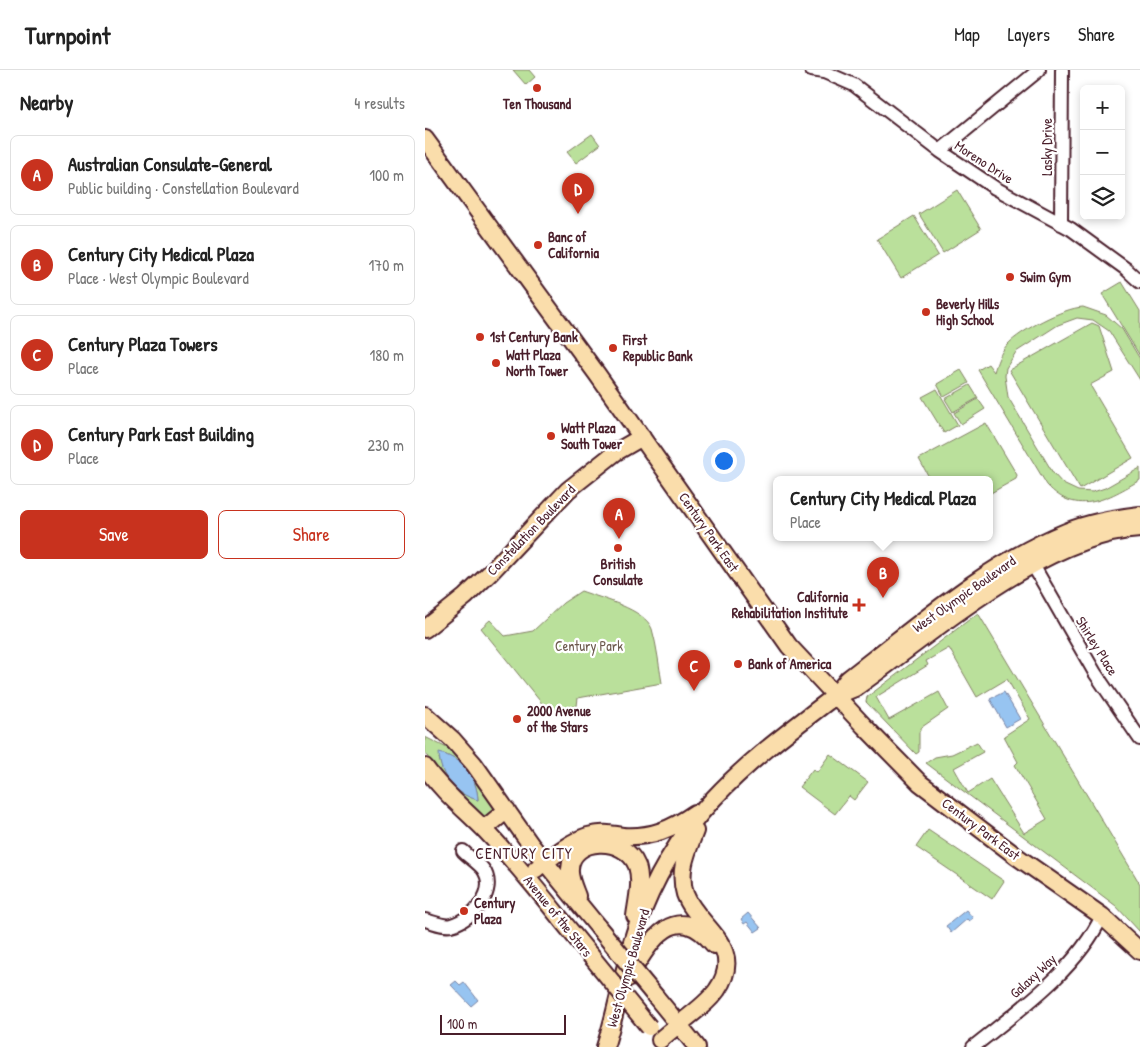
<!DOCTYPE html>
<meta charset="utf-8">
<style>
:root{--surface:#fff;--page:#f2f2f2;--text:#222;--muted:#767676;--line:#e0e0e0;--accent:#c8321e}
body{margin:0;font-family:"Patrick Hand",sans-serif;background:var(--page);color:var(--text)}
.controls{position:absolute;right:15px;top:15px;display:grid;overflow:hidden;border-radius:8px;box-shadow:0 2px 8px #0003}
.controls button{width:45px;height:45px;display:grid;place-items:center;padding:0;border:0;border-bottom:1px solid var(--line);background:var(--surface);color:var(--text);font:25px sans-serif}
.scale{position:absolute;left:15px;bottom:12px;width:126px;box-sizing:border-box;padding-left:5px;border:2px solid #4a1f2b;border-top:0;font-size:14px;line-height:18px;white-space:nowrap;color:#4a1f2b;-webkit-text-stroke:4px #fff;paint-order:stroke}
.you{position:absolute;left:298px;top:390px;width:18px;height:18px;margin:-12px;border:4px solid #fff;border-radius:50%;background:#1a73e8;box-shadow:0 0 0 8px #1a73e833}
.badge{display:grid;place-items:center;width:32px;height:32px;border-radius:50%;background:var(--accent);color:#fff;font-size:16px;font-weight:700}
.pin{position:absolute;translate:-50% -41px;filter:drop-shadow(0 1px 2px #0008)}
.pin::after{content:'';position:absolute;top:26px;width:18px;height:15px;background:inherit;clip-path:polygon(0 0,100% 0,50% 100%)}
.popup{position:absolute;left:348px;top:406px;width:220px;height:65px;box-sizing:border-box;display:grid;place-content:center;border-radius:8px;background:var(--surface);filter:drop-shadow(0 1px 4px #0005);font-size:16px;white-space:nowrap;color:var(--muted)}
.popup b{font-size:19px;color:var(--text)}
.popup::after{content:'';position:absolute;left:50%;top:100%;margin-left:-10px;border:10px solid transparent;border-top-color:var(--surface)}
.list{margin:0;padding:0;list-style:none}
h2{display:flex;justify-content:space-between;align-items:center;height:65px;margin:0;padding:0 20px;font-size:21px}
h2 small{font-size:16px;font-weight:400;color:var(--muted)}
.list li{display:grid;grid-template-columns:32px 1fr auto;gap:15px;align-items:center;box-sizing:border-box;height:80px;margin:0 10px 10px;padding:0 10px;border:1px solid var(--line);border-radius:8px}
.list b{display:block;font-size:19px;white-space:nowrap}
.list p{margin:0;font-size:16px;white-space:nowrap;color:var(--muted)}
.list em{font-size:16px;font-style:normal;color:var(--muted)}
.actions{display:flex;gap:10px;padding:15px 20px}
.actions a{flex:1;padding:11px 0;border:1px solid var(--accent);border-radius:8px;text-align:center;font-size:18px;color:var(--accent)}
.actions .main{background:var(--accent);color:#fff}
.icon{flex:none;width:28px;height:28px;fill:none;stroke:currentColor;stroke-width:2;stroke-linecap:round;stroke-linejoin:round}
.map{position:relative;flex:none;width:715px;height:977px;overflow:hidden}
header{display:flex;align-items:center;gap:30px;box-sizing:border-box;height:70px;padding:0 25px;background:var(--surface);border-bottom:1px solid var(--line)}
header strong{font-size:24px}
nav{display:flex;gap:28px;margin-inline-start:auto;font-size:18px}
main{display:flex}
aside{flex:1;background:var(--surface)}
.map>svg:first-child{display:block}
.green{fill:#bae09b;stroke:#828063;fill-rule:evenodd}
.water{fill:#97c4f1;stroke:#7882a2}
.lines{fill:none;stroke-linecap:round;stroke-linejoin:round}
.minor-casing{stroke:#4a1f2b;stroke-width:16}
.major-casing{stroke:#4a1f2b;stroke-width:20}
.minor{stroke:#fff;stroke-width:12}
.major{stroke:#faddab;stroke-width:16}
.major-bridge-casing{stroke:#4a1f2b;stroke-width:20;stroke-linecap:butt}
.major-bridge{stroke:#faddab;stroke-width:16}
.poi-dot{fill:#c8321e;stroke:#fff;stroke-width:2}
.labels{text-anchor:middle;stroke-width:4.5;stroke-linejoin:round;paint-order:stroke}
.poi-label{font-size:14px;font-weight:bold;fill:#4a1f2b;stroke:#fff;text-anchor:start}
.street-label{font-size:14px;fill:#4a1f2b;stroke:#fff}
.park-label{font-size:14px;fill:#6c594d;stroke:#fff}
.quarter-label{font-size:16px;letter-spacing:1px;fill:#4a1f2b;stroke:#fff}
</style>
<header>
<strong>Turnpoint</strong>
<nav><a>Map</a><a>Layers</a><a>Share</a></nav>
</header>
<main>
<aside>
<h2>Nearby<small>4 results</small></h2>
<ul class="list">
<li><span class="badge">A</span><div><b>Australian Consulate-General</b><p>Public building · Constellation Boulevard</p></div><em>100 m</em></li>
<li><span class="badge">B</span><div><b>Century City Medical Plaza</b><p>Place · West Olympic Boulevard</p></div><em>170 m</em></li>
<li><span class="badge">C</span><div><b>Century Plaza Towers</b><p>Place</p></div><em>180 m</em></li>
<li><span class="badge">D</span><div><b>Century Park East Building</b><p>Place</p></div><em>230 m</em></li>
</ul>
<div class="actions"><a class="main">Save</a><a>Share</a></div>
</aside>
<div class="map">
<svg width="715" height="977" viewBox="0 0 715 977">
<rect width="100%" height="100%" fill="#fff"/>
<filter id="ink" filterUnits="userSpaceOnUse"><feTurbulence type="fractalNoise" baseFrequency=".02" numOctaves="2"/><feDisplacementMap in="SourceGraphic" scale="10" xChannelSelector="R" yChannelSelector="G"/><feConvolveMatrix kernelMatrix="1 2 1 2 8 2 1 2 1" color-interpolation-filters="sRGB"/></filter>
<g filter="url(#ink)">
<path class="green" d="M88,0H104L110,7L101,15Z
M167,64L175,75L151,93L142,82Z
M532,120L556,159L518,183L494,144Z
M489,146L513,185L476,208L452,169Z
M697,212L715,241V286L677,224Z
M658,237L681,245L697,259L715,289V310L684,261L668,250L652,248L633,255L591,282L581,298L580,306L583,327L628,403L638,414L653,421L668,422L680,418L715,398V410C684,428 652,448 622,415L553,300L563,294L569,302C572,292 575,283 582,275C596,260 638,238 658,237Z
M667,253L674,256L689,302L665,315L708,388L655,419L584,300Z
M536,300L544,313L519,327L512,314Z
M545,315L553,328L528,342L520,329Z
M512,319L533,355L519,363L497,327Z
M553,329L560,339L536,354L529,343Z
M561,353L592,405L591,409L564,424V409H505L494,389Z
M156,521C175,528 220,539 227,559C232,576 234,596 237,613L153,628L152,636L123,641L56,558L65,550L80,566L108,561L138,533Z
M553,543L715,814V862L691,836L501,693L510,687L527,684L552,672L558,682L529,698L543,723L565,709L599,763L622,749L590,695L593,692L579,666L605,649L582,609L552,627L524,578L501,591L503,595L451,627L464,650L514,622L523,639L497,657L494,662V682L491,684L441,632L442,627Z
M0,667L22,678L38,692L73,740L60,748L32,725L13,702L0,683ZM19,684C39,692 52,708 53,730C32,724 19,710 14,688Z
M405,684L443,712L429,730L424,726L410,744L374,717L388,699L392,702Z
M503,760L579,811L567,829L491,777Z"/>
<path class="water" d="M579,622L595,649L581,657L565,629Z
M14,683C37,688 52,707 53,730C30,724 15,707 14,683Z
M541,840L548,848L544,851L542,849L526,863L521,856Z
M323,843L336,858L330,862L322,852L319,854L316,849Z
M31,911L35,915L39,912L53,930L46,936L26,915Z"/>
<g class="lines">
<defs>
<path id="minor" d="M386,0L399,2L429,15L515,81L570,118L646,159L701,199L715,212
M515,81L614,0
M636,154L637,0
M608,495L670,603L715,669
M0,850C8,852 19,857 26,855C47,850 74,821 58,799C53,793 44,787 38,781
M548,977C594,940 651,901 677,846"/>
<path id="major" d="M0,69L172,304L364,576L439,656L495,713L591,786L677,846L715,881
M0,559L40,527L66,502L143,420L191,382L217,367
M411,624L423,609C491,557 560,495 641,462C665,452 689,448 715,445
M0,645L28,670L49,694L106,775L173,857
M0,697C17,721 39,739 60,760C98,800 131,844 166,886
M59,759L82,740
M111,799C127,787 144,772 163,766C175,762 186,764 198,766C226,768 247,759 270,743
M152,826C149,818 144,808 145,799C146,767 200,765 212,796C217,811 212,831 210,846
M203,908C223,875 249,826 289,875
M231,927L272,977
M235,970C252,954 279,938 292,920C322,876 272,857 260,824C253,801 262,782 270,761
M180,977C193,938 198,898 211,859C251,745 318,696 410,626L430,618C507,564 619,464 715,459"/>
</defs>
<use href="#minor" class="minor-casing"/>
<use href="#major" class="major-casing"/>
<use href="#minor" class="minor"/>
<use href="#major" class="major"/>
<defs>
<path id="major-bridge" d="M173,857L231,927
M166,886L224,957"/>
</defs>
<use href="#major-bridge" class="major-bridge-casing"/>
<use href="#major-bridge" class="major-bridge"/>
</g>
</g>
<g class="poi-dot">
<circle cx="112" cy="18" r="5"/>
<circle cx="113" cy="175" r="5"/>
<circle cx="585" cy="207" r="5"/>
<circle cx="501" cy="242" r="5"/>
<circle cx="55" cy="267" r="5"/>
<circle cx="188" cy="278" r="5"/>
<circle cx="71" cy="293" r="5"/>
<circle cx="126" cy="366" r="5"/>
<circle cx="193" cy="478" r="5"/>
<path d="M431.5 527.5h5v5h5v5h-5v5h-5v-5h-5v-5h5z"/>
<circle cx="313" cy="594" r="5"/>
<circle cx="92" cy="649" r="5"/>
<circle cx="39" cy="841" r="5"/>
</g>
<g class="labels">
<g class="poi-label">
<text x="112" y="39" text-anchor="middle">Ten Thousand</text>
<text x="123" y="172">Banc of<tspan x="123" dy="16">California</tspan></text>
<text x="595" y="212">Swim Gym</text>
<text x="511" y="239">Beverly Hills<tspan x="511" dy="16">High School</tspan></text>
<text x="65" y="272">1st Century Bank</text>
<text x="198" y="275">First<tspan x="198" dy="16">Republic Bank</tspan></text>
<text x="81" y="290">Watt Plaza<tspan x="81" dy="16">North Tower</tspan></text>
<text x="136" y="363">Watt Plaza<tspan x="136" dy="16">South Tower</tspan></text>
<text x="193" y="499" text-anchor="middle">British<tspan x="193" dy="16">Consulate</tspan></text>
<text x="423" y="532" text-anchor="end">California<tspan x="423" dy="16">Rehabilitation Institute</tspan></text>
<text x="323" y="599">Bank of America</text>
<text x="102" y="646">2000 Avenue<tspan x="102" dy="16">of the Stars</tspan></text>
<text x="49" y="838">Century<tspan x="49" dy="16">Plaza</tspan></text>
</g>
<g class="street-label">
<text transform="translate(622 77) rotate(-90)" y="5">Lasky Drive</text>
<text transform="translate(559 92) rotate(33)" y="5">Moreno Drive</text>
<text transform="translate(106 460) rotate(-46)" y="5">Constellation Boulevard</text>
<text transform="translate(284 462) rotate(55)" y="5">Century Park East</text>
<text transform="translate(539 524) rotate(-35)" y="5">West Olympic Boulevard</text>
<text transform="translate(672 576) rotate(58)" y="5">Shirley Place</text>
<text transform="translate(556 759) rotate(37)" y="5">Century Park East</text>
<text transform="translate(133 846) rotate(51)" y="5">Avenue of the Stars</text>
<text transform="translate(203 898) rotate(-74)" y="5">West Olympic Boulevard</text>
<text transform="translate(608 906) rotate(-43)" y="5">Galaxy Way</text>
</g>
<g class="park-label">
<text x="164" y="581">Century Park</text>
</g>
<g class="quarter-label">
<text x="99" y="789">CENTURY CITY</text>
</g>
</g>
</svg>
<div class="controls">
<button>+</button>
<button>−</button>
<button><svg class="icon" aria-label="layers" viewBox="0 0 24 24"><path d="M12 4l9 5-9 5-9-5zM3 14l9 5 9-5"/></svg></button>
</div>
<div class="scale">100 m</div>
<div class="you"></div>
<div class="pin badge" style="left:194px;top:469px">A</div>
<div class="pin badge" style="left:458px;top:528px">B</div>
<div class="popup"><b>Century City Medical Plaza</b>Place</div>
<div class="pin badge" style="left:269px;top:621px">C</div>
<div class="pin badge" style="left:153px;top:144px">D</div>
</div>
</main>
